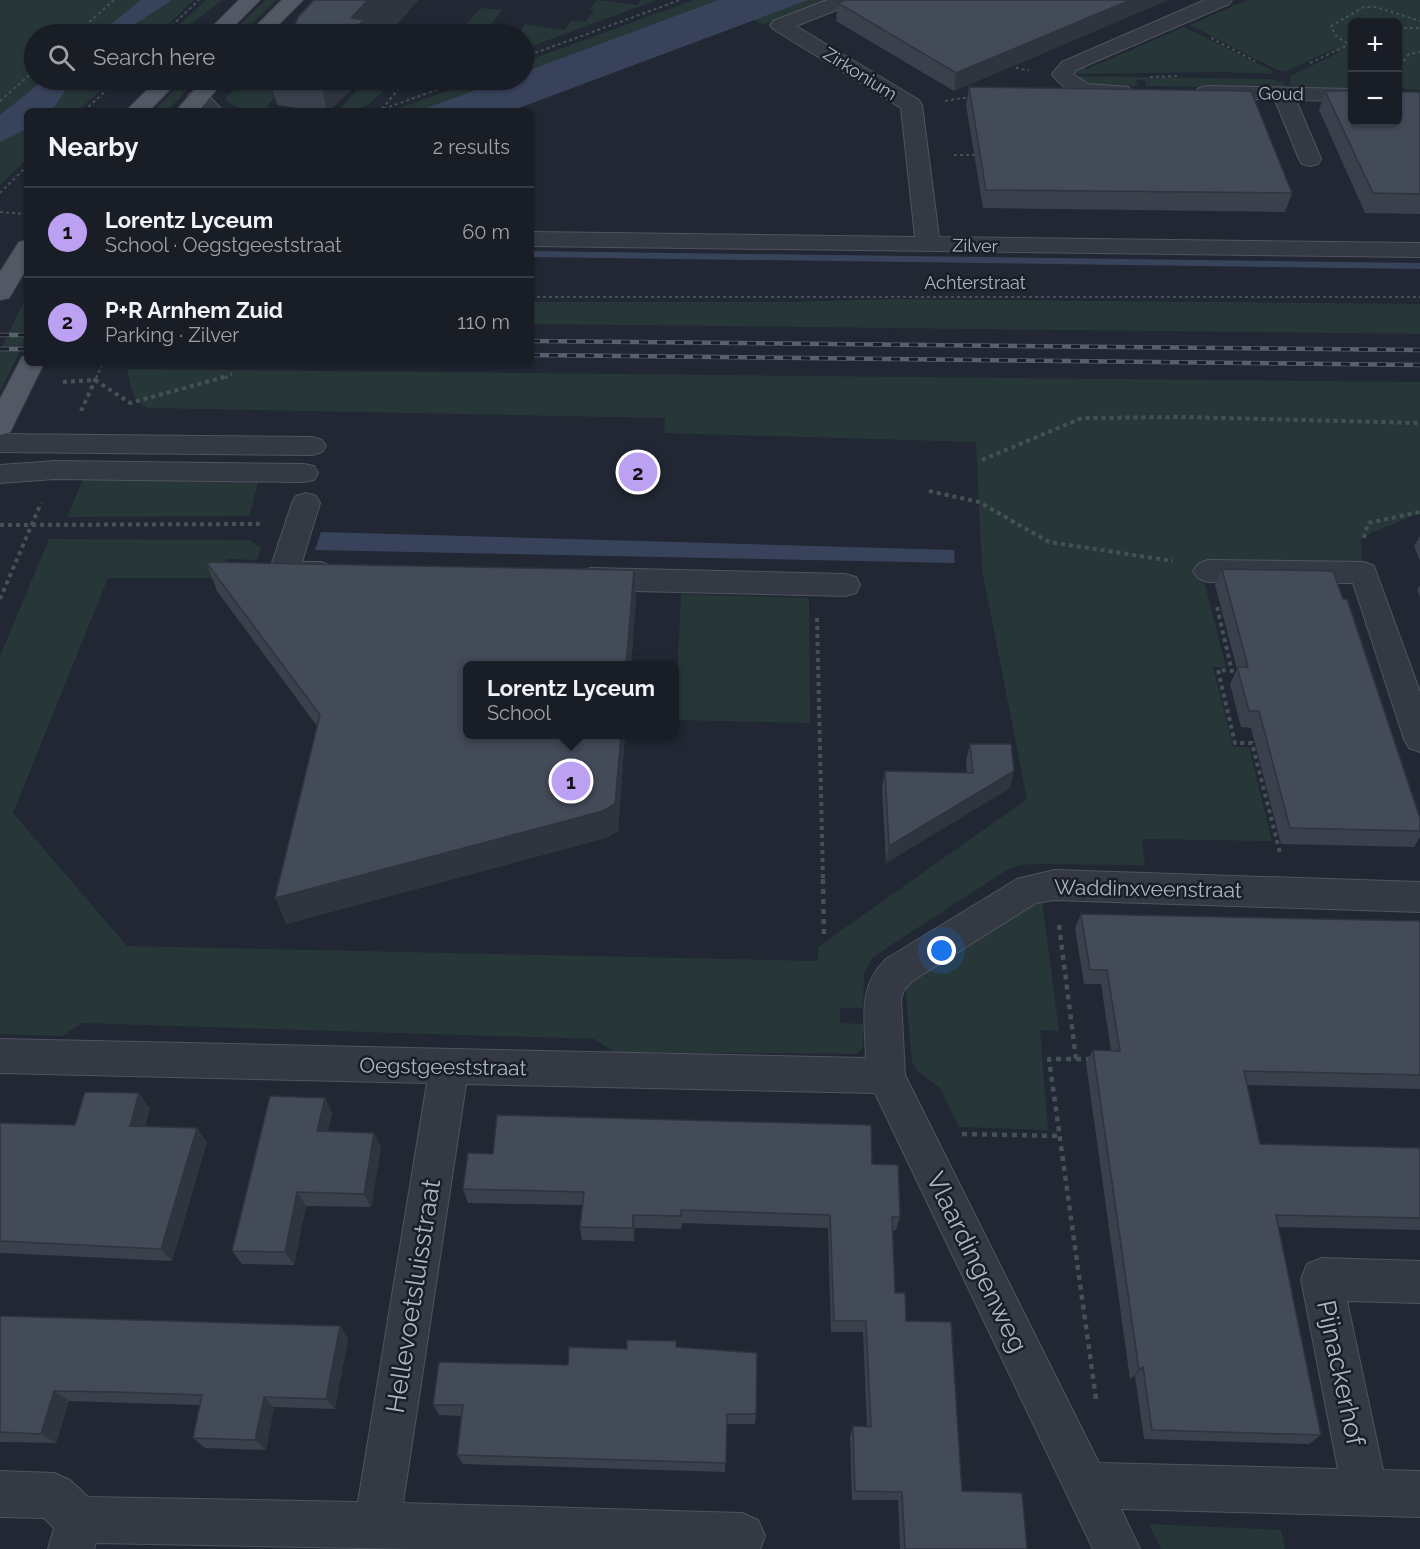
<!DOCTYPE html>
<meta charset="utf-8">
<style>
:root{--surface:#191d26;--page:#262a32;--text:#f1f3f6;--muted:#9fa2a7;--line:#373b43;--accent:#bca0f2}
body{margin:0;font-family:Raleway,sans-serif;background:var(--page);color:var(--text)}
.controls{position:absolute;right:18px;top:18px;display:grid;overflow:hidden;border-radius:9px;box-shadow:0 2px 4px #0004}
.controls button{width:54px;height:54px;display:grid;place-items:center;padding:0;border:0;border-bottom:2px solid var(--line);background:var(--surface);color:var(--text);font:30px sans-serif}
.you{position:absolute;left:942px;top:951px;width:21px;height:21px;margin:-15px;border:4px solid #fff;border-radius:50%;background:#1a73e8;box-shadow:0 0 0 9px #1a73e833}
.badge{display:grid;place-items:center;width:39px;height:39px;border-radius:50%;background:var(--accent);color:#111;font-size:20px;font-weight:700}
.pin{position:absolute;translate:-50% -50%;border:3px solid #fff;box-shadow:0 2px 6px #0006}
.popup{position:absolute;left:463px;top:661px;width:216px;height:78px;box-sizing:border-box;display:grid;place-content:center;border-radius:9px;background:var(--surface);filter:drop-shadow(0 2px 4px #0005);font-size:20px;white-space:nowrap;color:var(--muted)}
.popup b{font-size:22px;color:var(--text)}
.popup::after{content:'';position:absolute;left:50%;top:100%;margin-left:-12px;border:12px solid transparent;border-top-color:var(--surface)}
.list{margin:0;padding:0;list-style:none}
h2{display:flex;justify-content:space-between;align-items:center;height:78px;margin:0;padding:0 24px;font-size:26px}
h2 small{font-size:20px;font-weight:400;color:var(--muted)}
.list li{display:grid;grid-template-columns:39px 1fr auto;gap:18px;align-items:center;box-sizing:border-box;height:90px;padding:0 24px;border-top:2px solid var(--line)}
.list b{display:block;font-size:22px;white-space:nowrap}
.list p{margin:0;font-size:20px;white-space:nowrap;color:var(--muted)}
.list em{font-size:20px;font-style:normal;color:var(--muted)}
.icon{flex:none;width:33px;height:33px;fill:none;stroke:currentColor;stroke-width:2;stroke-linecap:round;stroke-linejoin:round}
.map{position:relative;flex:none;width:1420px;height:1549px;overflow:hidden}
.search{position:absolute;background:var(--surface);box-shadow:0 2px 4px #0004;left:24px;top:24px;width:510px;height:66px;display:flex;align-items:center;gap:15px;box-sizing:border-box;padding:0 21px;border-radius:33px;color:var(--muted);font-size:22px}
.panel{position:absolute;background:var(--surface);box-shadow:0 2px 4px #0004;left:24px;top:108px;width:510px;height:258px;border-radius:9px}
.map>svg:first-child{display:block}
.green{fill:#273738}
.water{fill:#38435b}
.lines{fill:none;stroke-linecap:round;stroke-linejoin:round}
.stream{fill:#38435b;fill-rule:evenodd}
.minor-casing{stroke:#4f545f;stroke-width:2}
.major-casing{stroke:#3e424e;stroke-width:2}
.path-far2{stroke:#445256;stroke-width:2;stroke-dasharray:3 3;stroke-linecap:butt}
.path-far1{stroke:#445256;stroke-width:4;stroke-dasharray:4 4;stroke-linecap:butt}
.path{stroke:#445256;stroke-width:4.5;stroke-dasharray:5 5;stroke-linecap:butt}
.minor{fill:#343944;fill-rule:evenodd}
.major{fill:#525864;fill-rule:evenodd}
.rail-casing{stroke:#595f6d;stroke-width:4.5}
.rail{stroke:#1a1e29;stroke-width:3;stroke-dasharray:9;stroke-linecap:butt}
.wall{fill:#3a404c}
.shaded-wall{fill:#2f343e}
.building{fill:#434a58;stroke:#2f343e;stroke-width:1.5}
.labels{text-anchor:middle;stroke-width:5;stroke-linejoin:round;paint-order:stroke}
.far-street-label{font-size:18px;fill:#aeb4c1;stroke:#1a1e29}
.street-label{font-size:21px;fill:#aeb4c1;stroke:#1a1e29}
.near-street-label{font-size:26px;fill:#aeb4c1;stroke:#1a1e29}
</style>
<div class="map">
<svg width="1420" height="1549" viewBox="0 0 1420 1549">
<rect width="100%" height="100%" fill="#212733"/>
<path class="green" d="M0,0H194L158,34H34V80H111L78,111H27V159L0,185Z
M206,0H222L178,34H169Z
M265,0H276L242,34H230Z
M597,0L637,5L641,0H657L524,49V34H518L525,24L564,30L572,20L585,22L594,10L590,9Z
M693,0H718L524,72V62Z
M808,0H827L762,25L754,20Z
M1247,0H1420V90L1398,89V22H1352V89L1298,88L1290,85V76L1338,53L1333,49L1285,72L1273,68L1190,25Z
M481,8L502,10L486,30L467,27L466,24Z
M1184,27L1273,71V74L1224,72L1074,74L1075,69L1081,66L1087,69Z
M1074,76L1269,79L1283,82L1285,88L1146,86L1145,80H1136L1138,86C1115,86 1094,88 1074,76Z
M184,80H197L167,111H153Z
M243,80H290L266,107L290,111C267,111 243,116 225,99Z
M366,80H392C374,101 368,111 338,111Z
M477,80H503L418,111H392Z
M27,296V337L0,392V350Z
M894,299L1420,304V334L531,324V302H789Z
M127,369L1420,382V513L1364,536L1361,539L1362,562H1199L1226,667H1213L1233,747H1249L1272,841L1142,839L1145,865L1035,864L1020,865L1008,869L873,957L864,973L863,1008H840V1023L863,1024V1047L857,1054L614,1052L594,1039L82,1023L62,1036L0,1034V656L49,539L250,540L261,548L257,560L227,559L220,578H108L13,813L127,946L818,961V947L1027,799L982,570L976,442L664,433L665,418L150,408C132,405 130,383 127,369Z
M83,479L259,480L249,516L67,517Z
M681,594L809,598L810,723L675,720Z
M1042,900L1059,1031L1040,1030L1048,1130L959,1127L940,1088L917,1071L912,1062L905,985L909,980L1011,914Z
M1149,1524L1281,1530L1285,1549H1161Z"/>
<path class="water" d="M141,0H172L120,34H99Z
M718,0H808L511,111H418L503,80H524V72Z
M44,80H72L52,111H27V129L0,142V115Z
M321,532L954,550L955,563L315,550Z"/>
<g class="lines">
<path class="stream" d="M531,251L1420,263V269L531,257Z"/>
<defs>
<path id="minor" d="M827,0H855L852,4L796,26L919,100L922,105L939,237L1420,243V257L531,246V232L915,237L901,108L773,29L770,25L773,21Z
M1205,0H1232L1229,4L1076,70L1073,74L1088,84L1128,87L1132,91L1128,95C1101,102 1068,98 1052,74L1062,62Z
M447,25L475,30L478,34H439L437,31L440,27Z
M1206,86L1352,89V101L1296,100L1321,159L1318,164L1310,166L1302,164L1299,159L1275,100L1199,96L1195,92L1199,88Z
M198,92L206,93L223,111H200L187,98L190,93Z
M0,434L312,437L322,440L326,446L322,452L312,455L0,452Z
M55,461L304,464L314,466L318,473L314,480L304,482L55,479L0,483V465Z
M306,493L316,496L320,503L302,562H321L331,566L336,573L331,580C314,586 291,585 274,579L269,572L292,503L296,496Z
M1208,560L1364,562L1374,566L1420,692V752L1409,748L1404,739L1353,583L1208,582L1198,578L1193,571L1198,564Z
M591,568L845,574L856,577L860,585L856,593L845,596L591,590L581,587L576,579L581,571Z
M1054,870L1420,882V912L1054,900L1036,903L912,981L904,990L901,999L905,1075L1099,1463L1338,1469L1301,1279L1307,1264L1322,1258L1420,1261V1303L1347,1301L1383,1470L1420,1471V1517L1121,1509L1140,1549H1093L875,1093L466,1084L403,1503L742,1513L758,1520L765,1536L760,1549H410L96,1543L94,1549H48L54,1528L44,1518L0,1517V1471L54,1473L70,1480L88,1497L358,1502L427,1083L0,1073V1039L866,1058C865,1020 857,987 886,959L1017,879Z"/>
<path id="major" d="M239,0H260L226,34H205Z
M282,0H303L269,34H248Z
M157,80H179L149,111H126Z
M203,80H224L199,111H176Z
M27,240V268L9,298L0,300V272L19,242Z
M27,356V363H44L13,426L10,432L0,435V399L22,357Z"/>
</defs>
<use href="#minor" class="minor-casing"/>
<use href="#major" class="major-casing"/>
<path class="path-far2" d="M1398,28H1420
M76,34L114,0
M163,34L199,0
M1211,38L1255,61
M1352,47L1335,35L1331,26L1364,7H1376L1420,21
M524,57L680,0
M1310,63L1352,43
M1398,63L1404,61L1409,54L1420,52
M1011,64L1019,69L1029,70
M1150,77L1179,76
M0,101L34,71
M945,101L970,97
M382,109L406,80
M84,111L117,80
M378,111L464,80
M954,155H979
M0,193L27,166
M0,212L27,214
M531,297H1420
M96,378L103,363
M225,378L231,375L232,370"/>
<path class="path-far1" d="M63,382L95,380L130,403L228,376
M81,411L97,376
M982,460L1082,418L1185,417L1420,423
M929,491L979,502L1049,542L1173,561
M0,525L258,524L259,522
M1364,538L1368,523L1420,512
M0,599L41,503
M1217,607L1232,671L1218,670L1235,743H1252L1280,853
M817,618L823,880"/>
<path class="path" d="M823,879L824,939
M1059,925L1076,1059H1049L1096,1399
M1076,1059H1092
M962,1134L1060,1136"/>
<use href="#minor" class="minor"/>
<use href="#major" class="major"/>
<defs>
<path id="rail" d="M0,335H27
M531,341L1420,350
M0,349H27
M531,355L1420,365"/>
</defs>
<use href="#rail" class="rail-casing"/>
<use href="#rail" class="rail"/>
</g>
<path class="wall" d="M846,0H1168L954,91L836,21L838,3Z
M270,80H361L329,111H317L277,105Z
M969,87L1292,193L1285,212L983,208L966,105Z
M1325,91L1420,92V214L1365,213L1319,110Z
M1420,536V561L1414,546Z
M206,562L636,599L631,666H468V735H625L618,831L606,838L286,924L317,726L217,591Z
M1222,569L1420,831V837L1414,847L1281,844L1251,728L1241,727L1230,684L1237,669L1215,585Z
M1420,585V597L1417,590Z
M970,744L1014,771L1010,788L886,863L882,788L885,771L967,773L966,761Z
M1081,914L1420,921V1089L1247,1085L1260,1144L1420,1148V1230L1278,1227L1321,1435L1309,1444L1144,1439L1135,1376L1130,1379L1086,1063L1093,1050L1111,1051L1101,984H1084L1075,928Z
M325,1098L332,1113L328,1131L381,1147L371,1207L306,1206L294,1265L242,1264L232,1251Z
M150,1108L145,1126L197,1128L207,1142L172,1261L0,1253V1123L75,1125Z
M872,1164L900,1217L896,1230H893L895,1293L906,1321L962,1491L1027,1549H900L898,1500H852L850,1436L853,1426L867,1427L863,1332H831L828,1228L682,1223L681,1229L635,1228L634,1241L582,1240L580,1227L582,1205L468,1203L463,1189Z
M0,1316L340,1326L348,1338L335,1409L274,1407L266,1450L205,1448L193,1438L200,1405L130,1403L69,1401L56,1443L0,1442Z
M677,1347L756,1414L755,1424H726L725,1472L463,1464L457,1455L461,1416L439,1415L433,1405L627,1349Z"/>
<path class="shaded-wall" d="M368,0H419L388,34H348L351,18Z
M1130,0H1168L954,91L956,73Z
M320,80H361L329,111H327Z
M634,570L636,599L631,666H626Z
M621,735H625L618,831L606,838L286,924L275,898Z
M1014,771L1010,788L886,863L889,846Z
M139,1093L150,1108L141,1140L130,1126Z
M325,1098L332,1113L325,1145L317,1131Z
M197,1128L207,1142L172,1261L161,1249Z
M374,1133L381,1147L371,1207L364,1194Z
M297,1192L306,1206L294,1265L285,1252Z
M633,1215L635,1228L634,1241L633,1228Z
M340,1326L348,1338L335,1409L326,1399Z
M1143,1367L1135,1376L1130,1379L1139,1370Z
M54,1391L69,1401L56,1443L41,1434Z
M264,1397L274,1407L266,1450L255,1440Z"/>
<path class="building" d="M314,0H368L351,18L364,20L348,34H285L294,26L299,16Z
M846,0H1130L956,73L838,3Z
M969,87L1251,91L1292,193L986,190Z
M1325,91H1353V122H1398V92H1420V194L1373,193Z
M206,562L634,570L626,666H468V735H621L615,804L603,811L275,898L320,715Z
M1222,569L1333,571L1343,599H1347L1420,818V831L1290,828L1259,711H1249L1237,667H1248Z
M970,744H1011L1014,771L889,846L885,771L973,773Z
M1081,914L1420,921V1075L1244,1071L1260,1144L1420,1148V1218L1276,1215L1321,1435L1152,1430L1143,1367L1139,1370L1093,1050L1120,1051L1107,970H1090Z
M85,1092L139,1093L130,1126L197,1128L161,1249L0,1241V1123L75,1125Z
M270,1096L325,1098L317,1131L374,1133L364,1194L297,1192L285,1252L232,1251Z
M497,1115L871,1125L872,1164L898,1165L900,1217H892L895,1293H905L906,1321L951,1322L962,1491L1022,1493L1027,1549H905L902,1492L855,1491L853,1426L871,1427L866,1321H834L830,1215L681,1210V1216L633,1215V1228L580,1227L584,1192L463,1189L468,1153L493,1154Z
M0,1316L340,1326L326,1399L264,1397L255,1440L193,1438L202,1395L116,1392L54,1391L41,1434L0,1432Z
M627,1340L676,1341V1347L757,1353L756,1414H727L726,1463L457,1455L463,1405H433L439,1362L568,1365L569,1347L627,1349Z"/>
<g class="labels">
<g class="far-street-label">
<text transform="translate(860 74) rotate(32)" y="6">Zirkonium</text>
<text transform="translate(1281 94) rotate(1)" y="6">Goud</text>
<text transform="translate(975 246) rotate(1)" y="6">Zilver</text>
<text x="975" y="289">Achterstraat</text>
</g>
<g class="street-label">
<text transform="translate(1148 889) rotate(1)" y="7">Waddinxveenstraat</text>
<text transform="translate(443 1067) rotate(1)" y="7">Oegstgeeststraat</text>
</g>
<g class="near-street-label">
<text transform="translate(977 1262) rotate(64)" y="9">Vlaardingenweg</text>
<text transform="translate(413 1296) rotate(-81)" y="9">Hellevoetsluisstraat</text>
<text transform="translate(1341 1373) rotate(78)" y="9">Pijnackerhof</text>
</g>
</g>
</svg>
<div class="controls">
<button>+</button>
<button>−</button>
</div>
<div class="you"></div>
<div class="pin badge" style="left:571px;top:781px">1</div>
<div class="popup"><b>Lorentz Lyceum</b>School</div>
<div class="pin badge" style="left:638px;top:472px">2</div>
<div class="search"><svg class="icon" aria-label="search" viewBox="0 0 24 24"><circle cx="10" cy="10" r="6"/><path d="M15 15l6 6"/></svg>Search here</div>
<section class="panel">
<h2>Nearby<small>2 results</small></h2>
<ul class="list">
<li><span class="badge">1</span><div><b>Lorentz Lyceum</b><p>School · Oegstgeeststraat</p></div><em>60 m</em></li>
<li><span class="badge">2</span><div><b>P+R Arnhem Zuid</b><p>Parking · Zilver</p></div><em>110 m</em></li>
</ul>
</section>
</div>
